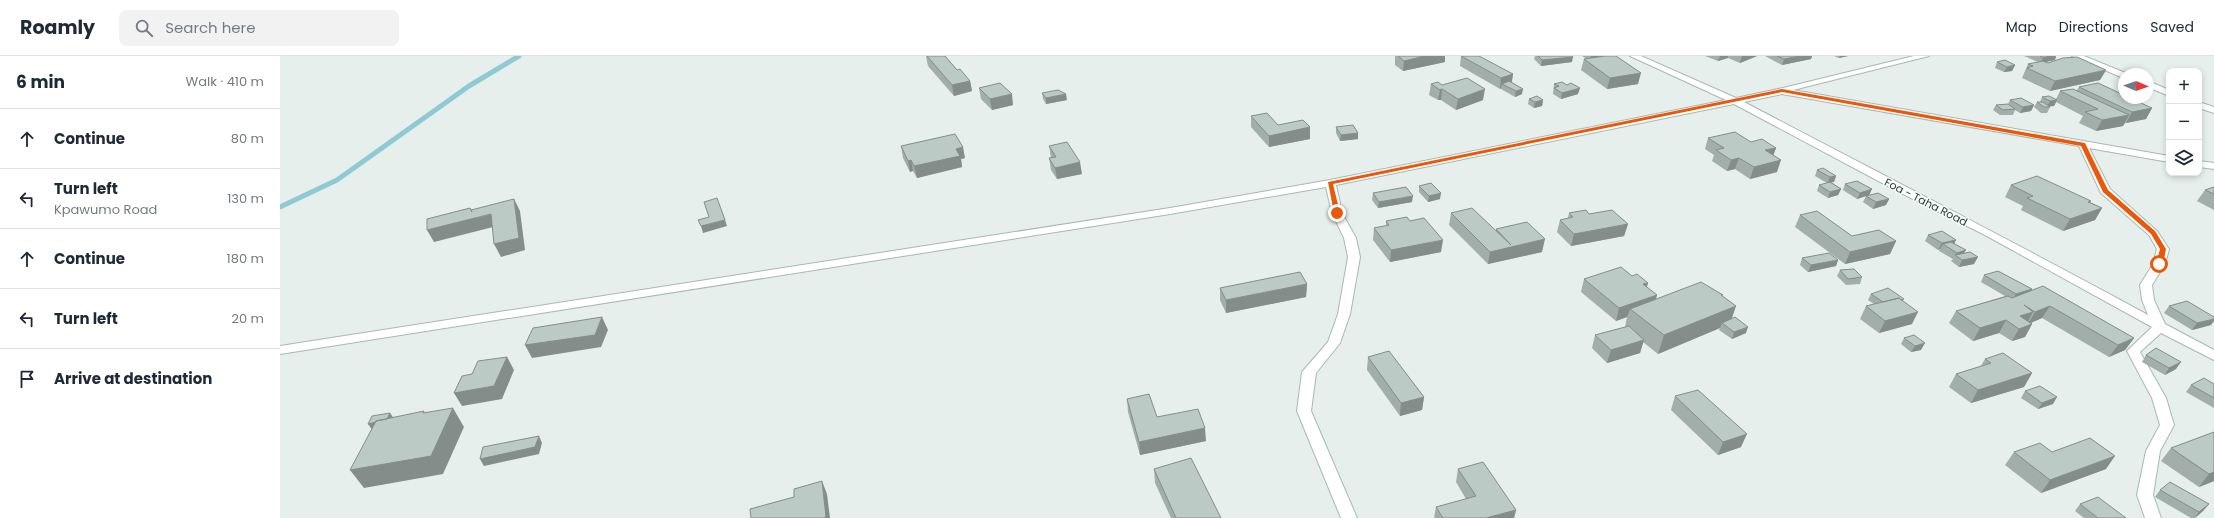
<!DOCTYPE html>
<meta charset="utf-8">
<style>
:root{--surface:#fff;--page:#f2f2f3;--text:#1f2937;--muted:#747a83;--line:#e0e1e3}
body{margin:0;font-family:Poppins,sans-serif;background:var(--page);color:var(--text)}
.controls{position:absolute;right:12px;top:12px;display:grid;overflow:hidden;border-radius:8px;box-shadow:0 2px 6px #0003}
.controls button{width:36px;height:36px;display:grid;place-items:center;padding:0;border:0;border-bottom:1px solid var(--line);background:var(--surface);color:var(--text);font:20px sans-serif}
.compass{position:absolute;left:1838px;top:12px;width:36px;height:36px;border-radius:50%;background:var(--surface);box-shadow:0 2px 6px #0003;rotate:92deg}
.stop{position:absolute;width:12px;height:12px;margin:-9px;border:3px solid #ea580c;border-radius:50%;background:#fff}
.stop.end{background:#ea580c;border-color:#fff;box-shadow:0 1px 4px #0008}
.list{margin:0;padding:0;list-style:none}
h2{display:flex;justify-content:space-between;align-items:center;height:52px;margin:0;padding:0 16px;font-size:17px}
h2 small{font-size:13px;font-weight:400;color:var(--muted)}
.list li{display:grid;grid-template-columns:26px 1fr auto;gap:12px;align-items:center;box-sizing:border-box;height:60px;padding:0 16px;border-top:1px solid var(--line)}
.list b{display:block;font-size:15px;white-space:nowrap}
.list p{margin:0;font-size:13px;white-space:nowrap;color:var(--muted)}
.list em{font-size:13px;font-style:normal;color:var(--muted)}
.icon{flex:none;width:22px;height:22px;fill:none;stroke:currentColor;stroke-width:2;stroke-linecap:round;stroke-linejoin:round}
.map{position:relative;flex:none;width:1934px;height:462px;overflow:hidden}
header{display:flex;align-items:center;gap:24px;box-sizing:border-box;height:56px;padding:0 20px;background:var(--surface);border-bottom:1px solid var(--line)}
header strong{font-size:19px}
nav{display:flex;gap:22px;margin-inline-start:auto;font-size:14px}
.search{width:280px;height:36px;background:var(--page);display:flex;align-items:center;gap:10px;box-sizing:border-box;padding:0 14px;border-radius:8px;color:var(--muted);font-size:15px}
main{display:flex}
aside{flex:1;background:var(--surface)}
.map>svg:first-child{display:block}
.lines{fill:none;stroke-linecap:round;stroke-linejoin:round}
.stream{stroke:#8ec9d4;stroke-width:5}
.minor-casing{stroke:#a8b8b2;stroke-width:2}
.minor{fill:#fff;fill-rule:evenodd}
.wall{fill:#a1aea9}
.shaded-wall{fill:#838d89}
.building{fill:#bbcac4;stroke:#838d89}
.route{fill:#ea580c}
.labels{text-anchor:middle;stroke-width:3;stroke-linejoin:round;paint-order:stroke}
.street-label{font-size:11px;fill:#24423a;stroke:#f7fbf9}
</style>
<header>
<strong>Roamly</strong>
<div class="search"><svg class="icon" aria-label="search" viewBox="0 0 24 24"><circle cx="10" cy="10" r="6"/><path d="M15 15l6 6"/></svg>Search here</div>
<nav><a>Map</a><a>Directions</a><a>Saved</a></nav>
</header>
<main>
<aside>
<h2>6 min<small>Walk · 410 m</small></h2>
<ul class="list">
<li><svg class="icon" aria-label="ahead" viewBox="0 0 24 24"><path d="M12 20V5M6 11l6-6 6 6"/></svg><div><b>Continue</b></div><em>80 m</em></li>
<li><svg class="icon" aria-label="left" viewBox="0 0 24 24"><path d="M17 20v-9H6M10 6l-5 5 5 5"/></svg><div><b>Turn left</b><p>Kpawumo Road</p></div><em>130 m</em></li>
<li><svg class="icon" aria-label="ahead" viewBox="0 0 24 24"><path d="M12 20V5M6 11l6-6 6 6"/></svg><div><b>Continue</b></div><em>180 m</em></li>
<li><svg class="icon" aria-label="left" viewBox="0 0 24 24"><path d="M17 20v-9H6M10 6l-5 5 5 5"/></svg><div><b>Turn left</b></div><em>20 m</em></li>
<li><svg class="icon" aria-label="arrive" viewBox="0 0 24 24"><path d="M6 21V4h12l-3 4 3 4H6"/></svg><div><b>Arrive at destination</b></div></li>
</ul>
</aside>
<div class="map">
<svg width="1934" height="462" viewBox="0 0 1934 462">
<rect width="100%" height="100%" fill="#e6efeb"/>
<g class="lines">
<path class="stream" d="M0,151L57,124L189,30L239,0"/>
<defs>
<path id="minor" d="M1350,0H1361L1456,42L1503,32L1634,0H1649L1513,34L1889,100V106L1809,92L1830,133L1877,175L1889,193L1885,208L1872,229L1874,244L1885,268L1934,294V304L1881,277L1860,296L1886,342L1894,369L1880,395L1873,439L1881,462H1865L1857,439L1866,395L1880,369L1872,342L1847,295L1872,271L1705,179L1619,136L1454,48L1056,129L1062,157L1076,182L1080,201L1070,258L1060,287L1036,317L1031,355L1077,462H1061L1017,355L1022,316L1048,286L1058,258L1068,201L1064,182L1052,157L1046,131L890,158L0,298V290L890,152L1050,124L1446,44ZM1502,38L1799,90L1821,137L1869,179L1877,193L1873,208L1860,229L1862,244L1868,259C1734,186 1599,117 1464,46Z
M1792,0H1804L1848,18H1844V22L1841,21Z
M1868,25L1889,34V40L1868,31Z
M1919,46L1934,51V57L1919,52Z
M1919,105L1934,107V113L1919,111Z"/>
</defs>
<use href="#minor" class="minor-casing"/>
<use href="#minor" class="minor"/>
</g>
<path class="wall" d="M646,0H665L677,14L690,25L692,35L674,40L648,10Z
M1115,0H1165V6L1123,15L1115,9Z
M1181,0L1233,18L1232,26L1242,38L1235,41L1221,33V32L1220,33L1180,10Z
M1255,0H1292V6L1261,10L1254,3Z
M1302,0H1336L1358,28L1327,33L1301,14L1304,3H1307Z
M1425,0H1477L1460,7L1448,2L1438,5Z
M1485,0H1532L1531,3L1502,9Z
M1554,0H1568L1559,2Z
M1744,0H1776L1775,4L1765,6L1768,7L1826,14L1820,24L1770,35L1742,22L1748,8L1758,6Z
M1717,6L1735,9L1732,15L1724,16L1715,12Z
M1151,28L1162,29L1203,44L1176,54L1161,44H1158L1149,39Z
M1274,28L1298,38L1281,43L1273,38Z
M1799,31L1872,52L1866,63L1846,67H1845L1843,70L1816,75L1799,67L1803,60L1776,46L1774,50H1769L1770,51L1767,57H1761L1754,51L1757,46H1760L1762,41L1776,43L1780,35L1797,34Z
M699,32L733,49L712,54L701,43Z
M762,37L787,44L766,48L763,43Z
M1249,43L1263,44L1262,50L1254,52L1248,48Z
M1730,44L1754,49L1751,55L1740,57L1735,54L1733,59H1720L1713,54L1716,49L1728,48Z
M971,60L998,69L1030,71V83L989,91L971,71Z
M1056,71L1078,83L1060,85L1056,77Z
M1428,82L1471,86L1496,92L1493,99L1497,116L1470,123L1455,113L1447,115L1432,105L1434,99L1425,93Z
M621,90L685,102L681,103L682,111L637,122L633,115L630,116L623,102Z
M769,90L802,118L777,123L771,114L769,102H771Z
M1537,114L1556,120L1554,126H1551L1561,133L1558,139L1548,142L1537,135L1539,129L1547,127L1535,120Z
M1565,128L1592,133L1589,139L1577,143L1563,134Z
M1731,129L1810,146L1822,152L1815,164L1783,175L1741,154L1743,150L1725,141Z
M1139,130L1160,143L1148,146L1139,136Z
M1934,131V154L1917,145L1925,134Z
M1093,137L1132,146L1098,152L1092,144Z
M1586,140L1609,143L1606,149L1593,153L1583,146Z
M1171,157L1216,175V173L1262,196L1208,208L1169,169Z
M1289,157L1309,158L1348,168L1344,180L1291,190L1277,176L1280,164L1288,162Z
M1520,159L1572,180L1616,185L1610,198L1565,208L1515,171Z
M1106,165H1130L1161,196L1110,206L1093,184L1094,172L1106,170Z
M1648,179L1676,184L1674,187L1694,208L1679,211L1671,205L1673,203L1659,195L1660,193L1658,194L1645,185Z
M1522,202L1558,204L1556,210L1528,216L1520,209Z
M1560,214L1582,221L1580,228L1566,229L1557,220Z
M1704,219L1750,235L1854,282L1845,294L1829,301L1762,262L1751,267L1752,268L1745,281L1732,285L1719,277L1693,285L1669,267L1676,255L1725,240L1701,226Z
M1352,220L1368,227L1367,231L1376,243L1443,241L1452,263L1466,277L1452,283L1439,274L1440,272L1378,298L1363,286L1360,297L1327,307L1312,292L1315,279L1345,271L1347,261L1336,265L1301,236L1304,223Z
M1027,228L1026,241L946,257L940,244V232Z
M1591,238L1623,245L1632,268L1599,277L1580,263L1586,250L1594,248L1588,244Z
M1889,250L1931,269L1912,274L1884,257Z
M1624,282L1641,294L1631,296L1621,288Z
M1866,299L1896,313L1885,319L1862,306Z
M1088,301L1144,341L1142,354L1120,360L1087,314Z
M1705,303L1752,317L1744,331L1691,347L1669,331L1676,318L1701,310Z
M1934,328V352L1906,336L1911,329Z
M1745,335L1773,348L1758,353L1741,342Z
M1395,340L1461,391L1438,399L1391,354Z
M847,343L877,361L926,385L860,399L848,356Z
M1934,376V425L1919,431L1881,405L1891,392Z
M1734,396L1826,413L1761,437L1725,409Z
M874,413L941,462H891L875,427Z
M1178,413L1236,454L1234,462H1154L1156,451L1186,443L1176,426Z
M1880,434L1929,448L1923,455L1915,462H1911L1875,441Z
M1800,448L1846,462H1804L1795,455Z"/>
<path class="shaded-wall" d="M1145,0H1165V6L1123,15L1124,5Z
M1311,0H1326L1310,4Z
M1440,0H1448V2L1438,5Z
M1462,0H1477L1460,7Z
M1520,0H1532L1531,3L1502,9L1504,3Z
M1560,0H1568L1559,2Z
M1770,0H1776L1775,4L1761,7L1763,2Z
M1293,1L1292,6L1261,10L1262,4Z
M1735,9L1732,15L1724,16L1727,11Z
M1826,14L1820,24L1770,35L1775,25Z
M1361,17L1358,28L1327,33L1330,22Z
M1233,18L1231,29L1222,28L1221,32L1220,33L1221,22Z
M690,25L692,35L674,40L672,29Z
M1300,32L1298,38L1281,43L1282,37Z
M1162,33L1161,44H1158L1160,34Z
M1205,33L1203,44L1176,54L1178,43Z
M1243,33L1242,38L1235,41L1236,35Z
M732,38L733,49L712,54L710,43Z
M786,38L787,44L766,48V42Z
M1263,44L1262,50L1254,52L1255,46Z
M1777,44L1774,50L1767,51L1770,45Z
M1754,49L1751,55L1740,57L1743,51Z
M1872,52L1866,63L1846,67L1852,56Z
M1849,59L1843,70L1816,75L1822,64Z
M1030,71V83L989,91V80Z
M1078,77V83L1060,85L1061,79Z
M683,91L685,102L681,103L682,111L637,122L634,110L676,93Z
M1496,92L1492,103L1485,94Z
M1459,102L1455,113L1447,115L1451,104Z
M631,104L633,115L630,116L628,105Z
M1501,104L1497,116L1470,123L1474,111Z
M800,106L802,118L777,123L775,112Z
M1556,120L1554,126L1547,127L1550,121Z
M1561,133L1558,139L1548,142L1550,136Z
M1592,133L1589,139L1577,143L1580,137Z
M1161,137L1160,143L1148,146L1149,140Z
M1133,140L1132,146L1098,152L1099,146Z
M234,143L240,155L245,194L221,201L214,188Z
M1609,143L1606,149L1593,153L1596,146Z
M190,152L196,162L211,158L217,170L154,186L147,174Z
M1822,152L1815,164L1783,175L1790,163Z
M445,164L447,170L423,177L421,170Z
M1348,168L1344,180L1291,190L1294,178Z
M1265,183L1262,196L1208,208L1210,196Z
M1163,184L1161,196L1110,206L1111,194Z
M1676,184L1673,190L1663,188L1660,193L1658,194L1662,187Z
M1616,185L1610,198L1565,208L1570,196Z
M1686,194L1682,200L1675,199L1677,197Z
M1698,201L1694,208L1679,211L1682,204Z
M1558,204L1556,210L1528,216L1531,209Z
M1368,227L1364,239L1363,228Z
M1027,228L1026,241L946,257V244Z
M1752,233L1748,239L1732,245L1736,238Z
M1377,239L1374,252L1350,253L1347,261L1336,265L1339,252Z
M1456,250L1450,268L1442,267L1440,272L1378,298L1384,279Z
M1770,250L1762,262L1748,268L1755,256Z
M1638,256L1632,268L1599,277L1605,265Z
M1753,256L1746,269L1740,260Z
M322,261L328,274L321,291L252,302L245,289Z
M1934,263V265L1931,269L1912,274L1917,267Z
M1726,264L1719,277L1693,285L1700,272Z
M1752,268L1745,281L1732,285L1739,273Z
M1468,271L1466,277L1452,283L1454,276Z
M1854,282L1845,294L1829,301L1838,289Z
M1364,284L1360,297L1327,307L1331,294Z
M1645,287L1641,294L1631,296L1635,290Z
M227,301L234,314L222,343L182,350L174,337Z
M1901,306L1896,313L1885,319L1889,312Z
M1752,317L1744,331L1691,347L1698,334Z
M1144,341L1142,354L1120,360L1121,347Z
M1777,341L1773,348L1758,353L1762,347Z
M173,352L184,371L163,418L84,432L70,414Z
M110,357L115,364L93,375L88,368Z
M925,372L926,385L860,399L859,386Z
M1467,378L1461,391L1438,399L1443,386Z
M259,380L262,387L259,398L204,410L200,403Z
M1835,400L1826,413L1761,437L1770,424Z
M1934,414V425L1919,431L1929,418Z
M542,425L547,438L550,462H544Z
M1929,448L1923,455L1915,462L1919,456Z
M1236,454L1234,462H1206Z"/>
<path class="building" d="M647,0H665L677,14L680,13L690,25L672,29Z
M1118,0H1145L1124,5Z
M1181,0H1199L1233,18L1221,22Z
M1258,0H1292L1293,1L1262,4Z
M1325,0H1336L1361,17L1330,22L1304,3Z
M1497,0H1520L1504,3Z
M1760,0H1770L1763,2Z
M1797,1L1826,14L1775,25L1747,12L1753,10L1748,8L1763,5L1768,7L1783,2Z
M1725,4L1735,9L1727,11L1717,6Z
M1187,22L1205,33L1178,43L1162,33L1160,34L1151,28L1158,26L1162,29Z
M1229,25L1243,33L1236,35L1222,28Z
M1282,26L1287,29L1291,27L1300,32L1282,37L1274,32L1279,30L1274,28Z
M720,27L732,38L710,43L699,32Z
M1818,27L1844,39V42H1850L1872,52L1852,56L1799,31Z
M1793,33L1849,59L1822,64L1805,56L1818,53L1780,35Z
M778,34L786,38L766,42L762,37Z
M1257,40L1263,44L1255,46L1249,43Z
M1769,40L1777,44L1770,45L1762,41Z
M1741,42L1754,49L1743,51L1730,44Z
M1757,46H1763L1770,51H1764Z
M1728,48L1735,53L1723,54L1716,49Z
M987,57L998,69L1023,64L1030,71L989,80L971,60Z
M1073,69L1078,77L1061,79L1056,71Z
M1455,76L1471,86L1482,83L1496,92L1485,94L1501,104L1474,111L1459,102L1451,104L1436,94L1444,92L1428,82Z
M675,78L683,91L676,93L680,100L634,110L631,104L628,105L621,90Z
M787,86L800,106L775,112L769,102L776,101L769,90Z
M1543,112L1556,120L1550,121L1537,114Z
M1757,120L1811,145L1808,146L1822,152L1790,163L1747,142L1753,140L1731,129Z
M1577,125L1592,133L1580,137L1565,128Z
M1550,126L1561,133L1550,136L1539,129Z
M1151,127L1161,137L1149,140L1139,130Z
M1126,131L1133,140L1099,146L1093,137Z
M1934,131V138L1925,134Z
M1598,137L1609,143L1596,146L1586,140Z
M437,142L445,164L421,170L418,164L429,161L424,146Z
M234,143L239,182L214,188L211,158L147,174V163L190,152L192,156L191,154Z
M1192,152L1231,189L1216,173L1247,166L1265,183L1210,196L1171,157Z
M1306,154L1309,158L1332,154L1348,168L1294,178L1280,164L1293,161L1289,157Z
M1537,155L1572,180L1599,174L1616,185L1570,196L1520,159Z
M1127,161L1130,165L1144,162L1163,184L1111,194L1094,172L1109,169L1106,165Z
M1662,175L1676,184L1662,187L1648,179Z
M1671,186L1686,194L1677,197L1663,188Z
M1690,196L1698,201L1682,204L1675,199Z
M1549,197L1558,204L1531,209L1522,202Z
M1341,211L1352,220L1357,218L1368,227L1363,228L1377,239L1339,252L1304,223Z
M1574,213L1582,221L1568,223L1560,214Z
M1718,215L1752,233L1736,238L1704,219Z
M1020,216L1027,228L946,244L940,232Z
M1421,226L1443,239H1441L1456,250L1384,279L1350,253Z
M1763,230L1854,282L1838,289L1770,250L1755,256L1744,249L1753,256L1740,260L1752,268L1739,273L1726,264L1700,272L1676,255L1728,240L1732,242Z
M1608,232L1624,243L1621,244L1619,242L1603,246L1591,238Z
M1619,242L1638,256L1605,265L1586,250Z
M1907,245L1934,261V263L1917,267L1889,250Z
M322,261L315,279L245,289L253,272Z
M1455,261L1468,271L1454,276L1442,267Z
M1349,270L1364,284L1331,294L1315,279Z
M1634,279L1645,287L1635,290L1624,282Z
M1876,292L1901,306L1889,312L1866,299Z
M1109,295L1144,341L1121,347L1088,301Z
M1723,297L1752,317L1698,334L1676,318L1711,307L1705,303Z
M227,301L214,330L174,337L182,320L192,318L198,305Z
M1924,322L1934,328V342L1911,329Z
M1760,330L1777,341L1762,347L1745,335Z
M1418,334L1467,378L1443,386L1395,340Z
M869,338L877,361L918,353L925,372L859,386L847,343Z
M173,352L151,400L70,414L96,365L144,355L143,357Z
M110,357L107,363L96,365V366L88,368L92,360Z
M1934,376V416L1929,418L1891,392Z
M259,380L255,391L200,403L203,391Z
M1810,382L1835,400L1770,424L1734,396L1760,387L1772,396Z
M911,402L941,462H896L874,413Z
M1203,406L1236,454L1206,462H1163L1156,451L1196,440L1178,413Z
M542,425L546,461L544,462H471L470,453L514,441V433Z
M1890,426L1929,448L1919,456L1880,434Z
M1818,441L1846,462H1818L1800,448Z"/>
<path class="route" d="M1502,33L1805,87L1828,134L1875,175L1886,193L1883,208L1879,210L1876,208L1880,193L1871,178L1823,136L1801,90L1502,36L1053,128L1060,157L1057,158L1054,157L1048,126Z"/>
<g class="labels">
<g class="street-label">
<text transform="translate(1646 146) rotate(27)" y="4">Foa - Taha Road</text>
</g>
</g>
</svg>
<div class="controls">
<button>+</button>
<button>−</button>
<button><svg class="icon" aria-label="layers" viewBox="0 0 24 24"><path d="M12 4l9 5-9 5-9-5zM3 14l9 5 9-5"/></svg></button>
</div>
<svg class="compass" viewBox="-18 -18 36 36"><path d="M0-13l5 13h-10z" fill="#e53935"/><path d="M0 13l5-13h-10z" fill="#747a83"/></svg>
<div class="stop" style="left:1879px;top:208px"></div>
<div class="stop end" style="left:1057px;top:157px"></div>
</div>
</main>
